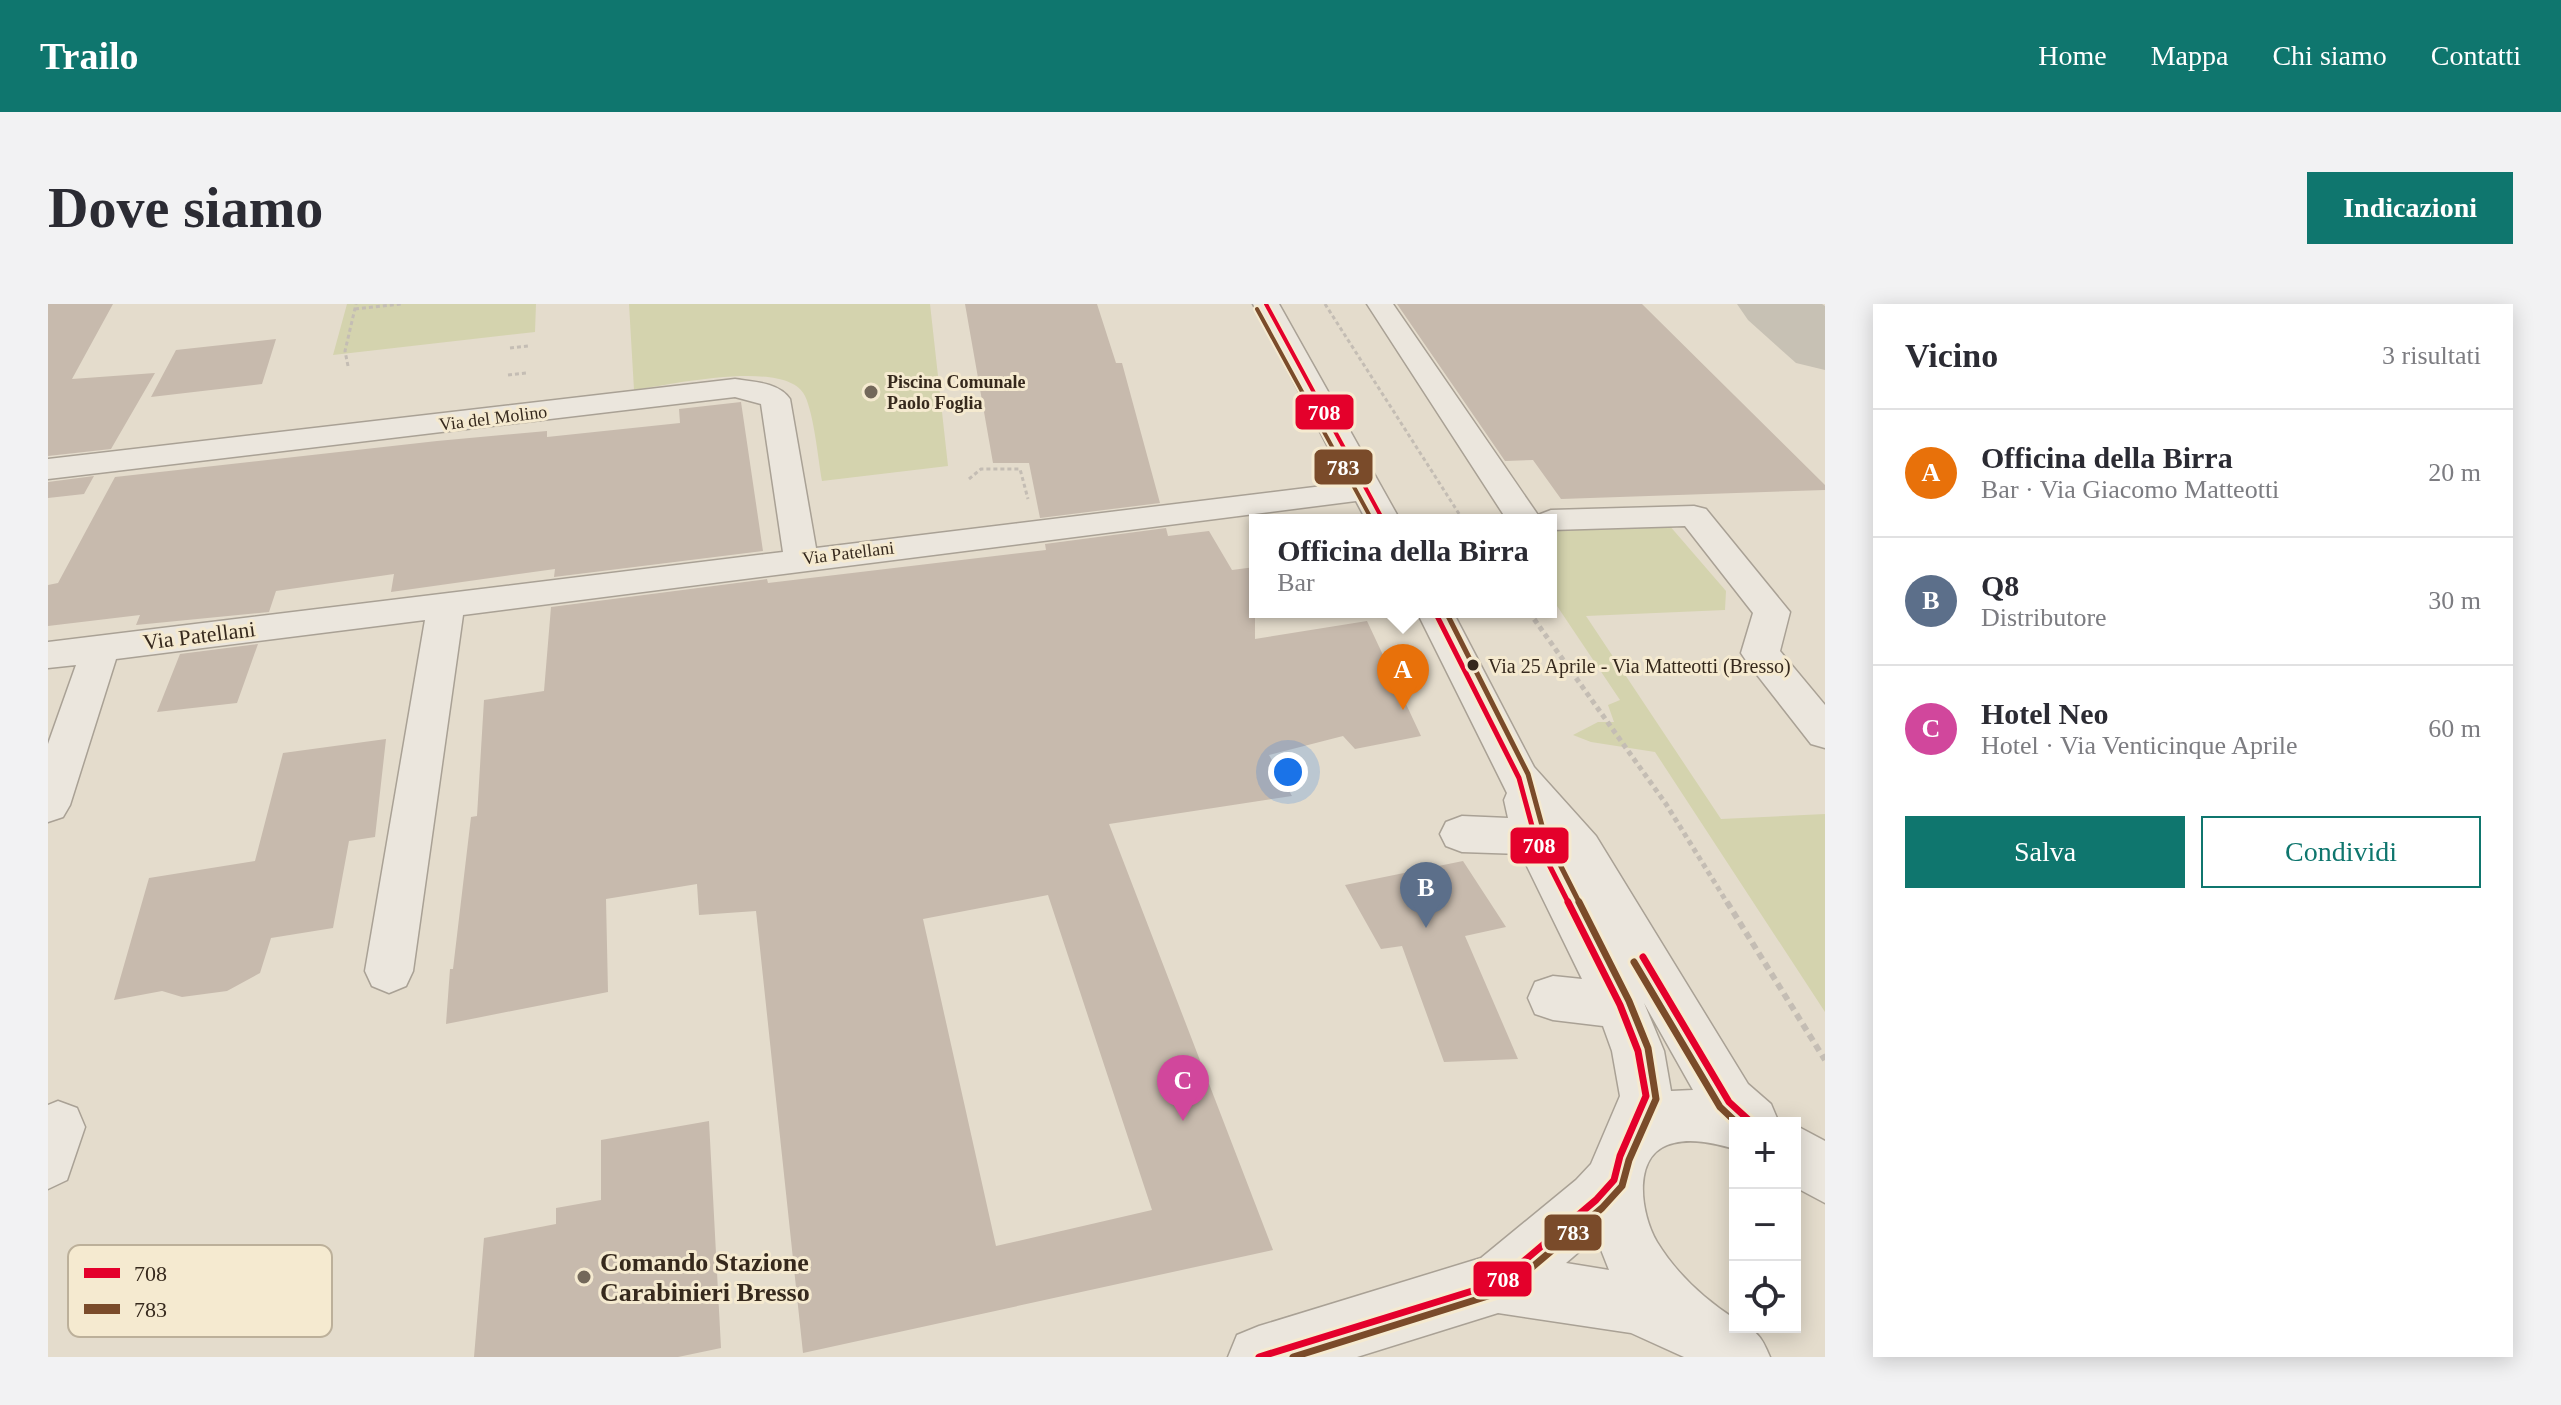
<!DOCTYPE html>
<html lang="it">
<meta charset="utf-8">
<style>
:root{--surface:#fff;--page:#f2f2f3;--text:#2b2b33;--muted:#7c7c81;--line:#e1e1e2;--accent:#0f766e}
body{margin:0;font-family:"Times New Roman",serif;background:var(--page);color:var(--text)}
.controls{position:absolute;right:24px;bottom:24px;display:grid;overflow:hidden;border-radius:0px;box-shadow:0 4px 20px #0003}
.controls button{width:72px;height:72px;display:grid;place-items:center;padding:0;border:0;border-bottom:2px solid var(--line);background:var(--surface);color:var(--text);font:40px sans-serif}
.you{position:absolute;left:1240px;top:468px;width:28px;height:28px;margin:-20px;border:6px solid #fff;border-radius:50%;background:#1a73e8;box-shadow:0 0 0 12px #1a73e833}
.badge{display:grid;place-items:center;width:52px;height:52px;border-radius:50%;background:var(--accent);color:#fff;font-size:26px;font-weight:700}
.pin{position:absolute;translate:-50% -66px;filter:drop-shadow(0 2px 4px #0008)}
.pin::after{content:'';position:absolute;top:42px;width:28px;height:24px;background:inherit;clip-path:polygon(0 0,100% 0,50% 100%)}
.popup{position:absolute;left:1201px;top:210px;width:308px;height:104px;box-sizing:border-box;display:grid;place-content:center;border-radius:0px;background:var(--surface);filter:drop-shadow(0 2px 6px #0005);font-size:26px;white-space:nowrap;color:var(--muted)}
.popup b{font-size:30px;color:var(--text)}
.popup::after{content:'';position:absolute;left:50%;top:100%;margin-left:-16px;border:16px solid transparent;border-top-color:var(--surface)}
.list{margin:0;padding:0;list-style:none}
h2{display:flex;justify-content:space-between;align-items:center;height:104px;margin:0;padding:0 32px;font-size:34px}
h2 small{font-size:26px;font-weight:400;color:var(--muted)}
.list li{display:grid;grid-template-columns:52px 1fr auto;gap:24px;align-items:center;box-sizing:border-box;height:128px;padding:0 32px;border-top:2px solid var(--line)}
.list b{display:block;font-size:30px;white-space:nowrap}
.list p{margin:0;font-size:26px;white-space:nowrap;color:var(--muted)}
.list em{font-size:26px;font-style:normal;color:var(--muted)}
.actions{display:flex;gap:16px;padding:24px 32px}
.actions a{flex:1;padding:18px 0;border:2px solid var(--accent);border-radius:0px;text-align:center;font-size:28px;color:var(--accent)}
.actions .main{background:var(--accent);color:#fff}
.icon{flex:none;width:44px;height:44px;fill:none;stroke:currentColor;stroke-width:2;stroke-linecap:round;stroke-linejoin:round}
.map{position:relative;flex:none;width:1777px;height:1053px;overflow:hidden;border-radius:0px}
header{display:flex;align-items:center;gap:48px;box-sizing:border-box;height:112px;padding:0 40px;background:var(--accent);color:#fff}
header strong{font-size:38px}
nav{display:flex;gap:44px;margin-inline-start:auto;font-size:28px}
.intro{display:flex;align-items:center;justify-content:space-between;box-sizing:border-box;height:192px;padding:0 48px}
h1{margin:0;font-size:56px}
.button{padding:20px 36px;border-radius:0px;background:var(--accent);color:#fff;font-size:28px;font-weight:700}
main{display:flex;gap:48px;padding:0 48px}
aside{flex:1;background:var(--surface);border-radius:0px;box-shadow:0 4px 20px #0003}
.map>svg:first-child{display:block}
.green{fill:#d4d3ae}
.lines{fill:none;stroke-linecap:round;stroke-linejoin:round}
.taxiway{fill:#c7c1b4;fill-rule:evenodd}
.building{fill:#c7baad;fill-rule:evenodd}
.minor-casing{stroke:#a9a195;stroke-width:3}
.path-far2{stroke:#c4bdb4;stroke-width:3;stroke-dasharray:4 3;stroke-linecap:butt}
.path-far1{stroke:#c4bdb4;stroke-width:5;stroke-dasharray:5 4;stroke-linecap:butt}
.path{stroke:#c4bdb4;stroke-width:6;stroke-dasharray:7 5;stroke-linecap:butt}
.minor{fill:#ebe6dd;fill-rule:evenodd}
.bus-1-far2-casing{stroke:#f5ead0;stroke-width:8}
.bus-1-far1-casing{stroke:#f5ead0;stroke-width:10}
.bus-1-casing{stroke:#f5ead0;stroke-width:13}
.bus-2-far2-casing{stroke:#f5ead0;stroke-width:8}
.bus-2-far1-casing{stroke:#f5ead0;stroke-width:10}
.bus-2-casing{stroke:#f5ead0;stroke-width:13}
.bus-1-far2{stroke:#e4002b;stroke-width:4}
.bus-1-far1{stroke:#e4002b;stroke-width:5}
.bus-1{stroke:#e4002b;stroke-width:7}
.bus-2-far2{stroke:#7a4b2a;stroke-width:4}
.bus-2-far1{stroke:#7a4b2a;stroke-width:5}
.bus-2{stroke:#7a4b2a;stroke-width:7}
.poi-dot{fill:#73685a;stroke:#f5ead0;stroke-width:3}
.bus-dot{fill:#36291d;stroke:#f5ead0;stroke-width:3}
.labels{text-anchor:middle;stroke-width:6;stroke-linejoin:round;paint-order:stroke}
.far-poi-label{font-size:18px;font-weight:bold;fill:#36291d;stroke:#f5ead0;text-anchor:start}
.far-street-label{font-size:18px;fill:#36291d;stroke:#f5ead0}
.bus-label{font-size:20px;fill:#36291d;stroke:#f5ead0;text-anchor:start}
.street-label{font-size:22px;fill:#36291d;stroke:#f5ead0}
.near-poi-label{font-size:26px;font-weight:bold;fill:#36291d;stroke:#f5ead0;text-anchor:start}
.key{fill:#f5ead0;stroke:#bcb09a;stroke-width:2}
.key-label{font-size:22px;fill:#36291d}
.line-badge{stroke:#f5ead0;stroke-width:3}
.badge-label{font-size:22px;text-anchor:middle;font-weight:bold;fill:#fff}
</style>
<header>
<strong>Trailo</strong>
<nav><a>Home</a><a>Mappa</a><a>Chi siamo</a><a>Contatti</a></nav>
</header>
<div class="intro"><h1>Dove siamo</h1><a class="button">Indicazioni</a></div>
<main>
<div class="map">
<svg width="1777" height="1053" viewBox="0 0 1777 1053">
<rect width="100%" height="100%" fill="#e4dccc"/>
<path class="green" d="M299,0H488L487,28L285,51Z
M581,0H882L900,162L774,177C770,154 766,111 757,92C740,54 621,81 586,86Z
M1621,221L1678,287L1677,306L1538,312L1673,515L1777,510V708L1607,448L1543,438L1525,431L1550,418H1566L1560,401L1572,396L1503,293V224Z"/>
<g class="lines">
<path class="taxiway" d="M1689,0H1774L1777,2V66L1748,59L1700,16Z"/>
</g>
<path class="building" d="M0,0H65L24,75L107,69L63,145L0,152Z
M917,0H1049L1068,59H1074L1112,199L992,214L981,159H945Z
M1349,0H1594L1777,181V186L1513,195L1485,156L1457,157Z
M228,35L214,80L103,93L128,46Z
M693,98L715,247L506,273L507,265L343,288L346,270L228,287L221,308L88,321L92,311L0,322V281L10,279L67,173L389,137L499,127V133L632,119L631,105Z
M46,172L36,190L0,194V178Z
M1118,224L1120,232L1161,227L1184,266L1207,263V335L1319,317L1373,432L1307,445L1295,432L1221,451L1244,492L1061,520L1225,946L755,1049L708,607L651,611L649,580L558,595L560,688L398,720L402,665H405L423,513L429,512L436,396L496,387L503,303L719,275L720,279L998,246L997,240ZM1000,591L1104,906L948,942L875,615Z
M210,340L189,399L109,408L132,350Z
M338,435L327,533L301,537L285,624L223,634L212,669L179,687L134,693L114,687L66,696L101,574L207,557L235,449Z
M1415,557L1458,623L1417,632L1470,755L1396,758L1354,642L1333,645L1297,581Z
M661,817L673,1044L630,1053H426L436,934L508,920V904L553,896V836Z"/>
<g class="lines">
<defs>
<path id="minor" d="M1205,0H1231L1352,216H1318L1308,197L415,311L365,667L358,682L341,689L324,682L317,667L377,316L68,355L22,501L15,513L0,518V440L28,361L0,364V338L735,248L713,100L687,93L0,175V155L687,75C705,78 730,78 742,95L768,244L1299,179Z
M1319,0H1345L1490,211L1503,206L1646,202L1658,205L1742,308L1732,347L1777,401V444L1763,440L1699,358L1693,349L1705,309L1637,222L1503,226V216H1459Z
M1369,308H1405L1486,463L1548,532L1700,780L1723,800L1731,819H1687V845C1668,840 1646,834 1626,839C1583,848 1592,909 1609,938C1628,969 1656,995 1687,1015V1023C1709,1023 1714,1034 1722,1053H1636L1583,1029L1450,1009L1309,1053H1180L1189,1031L1211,1022L1433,954L1528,876L1543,860L1572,792L1564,747L1555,722L1505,716L1487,710L1480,694L1487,678L1505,672L1534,675L1473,550L1414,548L1398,542L1392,530L1398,518L1414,512L1460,514L1456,496L1459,489ZM1596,699L1645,786L1623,787L1616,747ZM1548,933L1561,966L1518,959Z
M10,797L29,804L37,823L19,876L0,885V801Z
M1747,821L1777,837V899L1747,883Z"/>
</defs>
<use href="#minor" class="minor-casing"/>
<path class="path-far2" d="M1277,0L1415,216
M307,5L353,0
M462,44L480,42
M300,62L297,47L308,0
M460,71L479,69
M921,175L933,165H972L980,195"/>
<path class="path-far1" d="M1481,308L1618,500L1680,600"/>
<path class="path" d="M1679,598L1777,756"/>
<use href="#minor" class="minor"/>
<defs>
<path id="bus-1-far2" d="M1218,0L1335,216"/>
<path id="bus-1-far1" d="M1387,308L1471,474L1487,533L1521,600"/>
<path id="bus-1" d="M1595,653L1681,798L1704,819
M1211,1053L1450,979L1548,896L1566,876L1572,852L1598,792L1590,747L1572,701L1520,598"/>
<path id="bus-2-far2" d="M1209,5L1324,216"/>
<path id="bus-2-far1" d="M1398,308L1480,470L1496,529L1532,600"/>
<path id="bus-2" d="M1586,658L1672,803L1689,819
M1245,1053L1456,987L1554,904L1574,882L1581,856L1608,795L1600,744L1581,697L1531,598"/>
</defs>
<use href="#bus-1-far2" class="bus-1-far2-casing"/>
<use href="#bus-1-far1" class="bus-1-far1-casing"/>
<use href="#bus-1" class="bus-1-casing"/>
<use href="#bus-2-far2" class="bus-2-far2-casing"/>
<use href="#bus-2-far1" class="bus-2-far1-casing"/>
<use href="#bus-2" class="bus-2-casing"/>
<use href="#bus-1-far2" class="bus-1-far2"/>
<use href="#bus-1-far1" class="bus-1-far1"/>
<use href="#bus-1" class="bus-1"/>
<use href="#bus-2-far2" class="bus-2-far2"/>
<use href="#bus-2-far1" class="bus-2-far1"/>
<use href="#bus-2" class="bus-2"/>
</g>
<g class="poi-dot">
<circle cx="823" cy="88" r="8"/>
<circle cx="536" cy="973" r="8"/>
</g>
<circle class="bus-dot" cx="1425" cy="361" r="7"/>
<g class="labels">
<g class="far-poi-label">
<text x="839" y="84">Piscina Comunale<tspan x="839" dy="21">Paolo Foglia</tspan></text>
</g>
<g class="far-street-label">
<text transform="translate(445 114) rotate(-7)" y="6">Via del Molino</text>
<text transform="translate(800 249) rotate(-7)" y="6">Via Patellani</text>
</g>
<g class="bus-label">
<text x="1440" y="369">Via 25 Aprile - Via Matteotti (Bresso)</text>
</g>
<g class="street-label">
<text transform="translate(151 331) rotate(-7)" y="8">Via Patellani</text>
</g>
<g class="near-poi-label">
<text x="552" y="967">Comando Stazione<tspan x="552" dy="30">Carabinieri Bresso</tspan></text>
</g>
</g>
<rect x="20" y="941" width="264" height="92" rx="12" class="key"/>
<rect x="36" y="964" width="36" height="10" fill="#e4002b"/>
<rect x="36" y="1000" width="36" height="10" fill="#7a4b2a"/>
<g class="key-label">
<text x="86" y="977">708</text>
<text x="86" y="1013">783</text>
</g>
<g class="line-badge">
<rect x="1246" y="89" width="61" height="38" rx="8" fill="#e4002b"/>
<rect x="1265" y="144" width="61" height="38" rx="8" fill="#7a4b2a"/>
<rect x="1461" y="522" width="61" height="39" rx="8" fill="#e4002b"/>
<rect x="1495" y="909" width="60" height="39" rx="8" fill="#7a4b2a"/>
<rect x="1424" y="956" width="61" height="38" rx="8" fill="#e4002b"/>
</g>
<g class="badge-label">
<text x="1276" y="116">708</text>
<text x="1295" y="171">783</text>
<text x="1491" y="549">708</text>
<text x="1525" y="936">783</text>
<text x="1455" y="983">708</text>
</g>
</svg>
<div class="controls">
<button>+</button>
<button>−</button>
<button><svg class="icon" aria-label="locate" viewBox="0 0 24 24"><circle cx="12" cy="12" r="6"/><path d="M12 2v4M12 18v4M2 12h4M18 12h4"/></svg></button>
</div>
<div class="you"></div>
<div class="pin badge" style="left:1355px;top:406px;background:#e8710a">A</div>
<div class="popup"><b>Officina della Birra</b>Bar</div>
<div class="pin badge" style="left:1378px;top:624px;background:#5c6f8a">B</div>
<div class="pin badge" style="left:1135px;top:817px;background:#d1479c">C</div>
</div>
<aside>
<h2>Vicino<small>3 risultati</small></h2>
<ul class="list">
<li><span class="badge" style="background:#e8710a">A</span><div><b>Officina della Birra</b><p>Bar · Via Giacomo Matteotti</p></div><em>20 m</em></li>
<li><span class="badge" style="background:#5c6f8a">B</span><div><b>Q8</b><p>Distributore</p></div><em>30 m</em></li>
<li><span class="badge" style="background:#d1479c">C</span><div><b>Hotel Neo</b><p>Hotel · Via Venticinque Aprile</p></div><em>60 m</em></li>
</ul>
<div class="actions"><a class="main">Salva</a><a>Condividi</a></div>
</aside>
</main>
